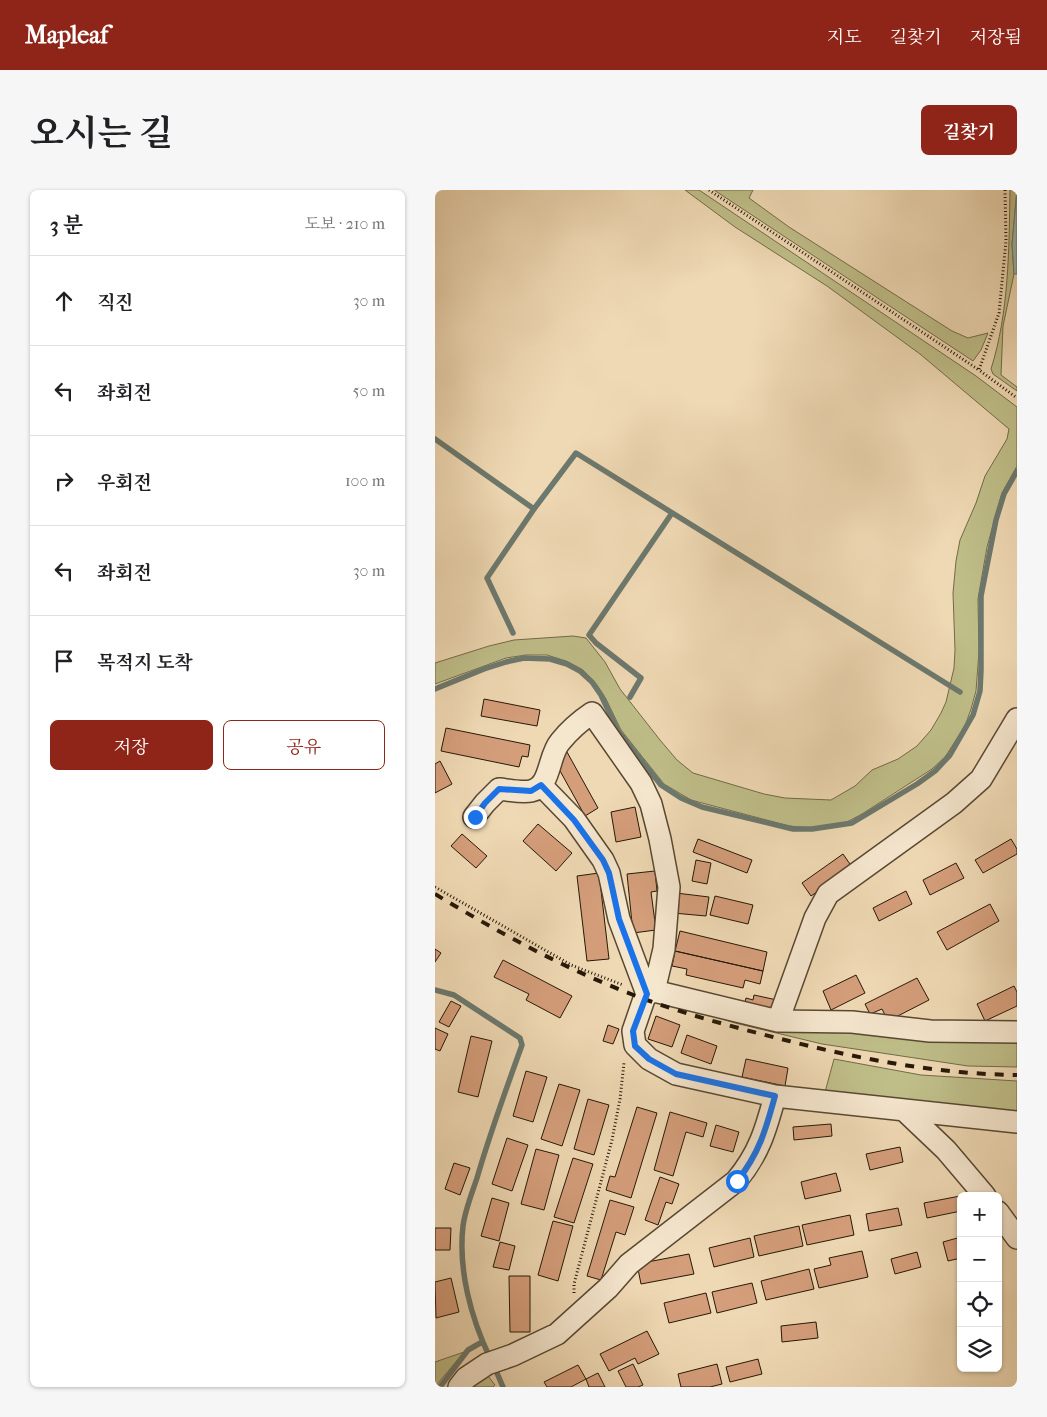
<!DOCTYPE html>
<html lang="ko">
<meta charset="utf-8">
<style>
:root{--surface:#fff;--page:#f6f6f6;--text:#202124;--muted:#757577;--line:#e0e0e0;--accent:#8f2418}
body{margin:0;font-family:"IM FELL French Canon","Noto Serif KR",serif;background:var(--page);color:var(--text)}
.controls{position:absolute;right:15px;bottom:15px;display:grid;overflow:hidden;border-radius:8px;box-shadow:0 1px 4px #0004}
.controls button{width:45px;height:45px;display:grid;place-items:center;padding:0;border:0;border-bottom:1px solid var(--line);background:var(--surface);color:var(--text);font:25px sans-serif}
.stop{position:absolute;width:15px;height:15px;margin:-11px;border:4px solid #1a73e8;border-radius:50%;background:#fff}
.stop.end{background:#1a73e8;border-color:#fff;box-shadow:0 1px 5px #0008}
.list{margin:0;padding:0;list-style:none}
h2{display:flex;justify-content:space-between;align-items:center;height:65px;margin:0;padding:0 20px;font-size:21px}
h2 small{font-size:16px;font-weight:400;color:var(--muted)}
.list li{display:grid;grid-template-columns:32px 1fr auto;gap:15px;align-items:center;box-sizing:border-box;height:90px;padding:0 20px;border-top:1px solid var(--line)}
.list b{display:block;font-size:19px;white-space:nowrap}
.list em{font-size:16px;font-style:normal;color:var(--muted)}
.actions{display:flex;gap:10px;padding:15px 20px}
.actions a{flex:1;padding:11px 0;border:1px solid var(--accent);border-radius:8px;text-align:center;font-size:18px;color:var(--accent)}
.actions .main{background:var(--accent);color:#fff}
.icon{flex:none;width:28px;height:28px;fill:none;stroke:currentColor;stroke-width:2;stroke-linecap:round;stroke-linejoin:round}
.map{position:relative;flex:none;width:582px;height:1197px;overflow:hidden;border-radius:8px}
header{display:flex;align-items:center;gap:30px;box-sizing:border-box;height:70px;padding:0 25px;background:var(--accent);color:#fff}
header strong{font-size:24px}
nav{display:flex;gap:28px;margin-inline-start:auto;font-size:18px}
.intro{display:flex;align-items:center;justify-content:space-between;box-sizing:border-box;height:120px;padding:0 30px}
h1{margin:0;font-size:35px}
.button{padding:12px 22px;border-radius:8px;background:var(--accent);color:#fff;font-size:18px;font-weight:700}
main{display:flex;gap:30px;padding:0 30px}
aside{flex:1;background:var(--surface);border-radius:8px;box-shadow:0 1px 4px #0004}
.map>svg:first-child{display:block}
.green{fill:#bfbe89;stroke:#726b48}
.water{fill:#9bb9b3;stroke:#6c796e}
.lines{fill:none;stroke-linecap:round;stroke-linejoin:round}
.stream{stroke:#6c796e;stroke-width:5.5}
.building{fill:#d59e7b;stroke:#261807}
.minor-casing{stroke:#584832;stroke-width:24}
.path{stroke:#261807;stroke-width:3;stroke-dasharray:1 2.5;stroke-linecap:butt}
.minor{stroke:#f5e6ce;stroke-width:21}
.rail{stroke:#261807;stroke-width:4;stroke-dasharray:9 9;stroke-linecap:butt}
.route{stroke:#1a73e8;stroke-width:6}
</style>
<header>
<strong>Mapleaf</strong>
<nav><a>지도</a><a>길찾기</a><a>저장됨</a></nav>
</header>
<div class="intro"><h1>오시는 길</h1><a class="button">길찾기</a></div>
<main>
<aside>
<h2>3 분<small>도보 · 210 m</small></h2>
<ul class="list">
<li><svg class="icon" aria-label="ahead" viewBox="0 0 24 24"><path d="M12 20V5M6 11l6-6 6 6"/></svg><div><b>직진</b></div><em>30 m</em></li>
<li><svg class="icon" aria-label="left" viewBox="0 0 24 24"><path d="M17 20v-9H6M10 6l-5 5 5 5"/></svg><div><b>좌회전</b></div><em>50 m</em></li>
<li><svg class="icon" aria-label="right" viewBox="0 0 24 24"><path d="M7 20v-9h11M14 6l5 5-5 5"/></svg><div><b>우회전</b></div><em>100 m</em></li>
<li><svg class="icon" aria-label="left" viewBox="0 0 24 24"><path d="M17 20v-9H6M10 6l-5 5 5 5"/></svg><div><b>좌회전</b></div><em>30 m</em></li>
<li><svg class="icon" aria-label="arrive" viewBox="0 0 24 24"><path d="M6 21V4h12l-3 4 3 4H6"/></svg><div><b>목적지 도착</b></div></li>
</ul>
<div class="actions"><a class="main">저장</a><a>공유</a></div>
</aside>
<div class="map">
<svg width="582" height="1197" viewBox="0 0 582 1197">
<rect width="100%" height="100%" fill="#efd9b4"/>
<filter id="stains"><feTurbulence type="fractalNoise" baseFrequency=".004" numOctaves="4"/><feColorMatrix values="0 0 0 0 .2 0 0 0 0 .09 0 0 0 0 .02 0 0 0 .5 -.17"/></filter>
<radialGradient id="worn" r=".72"><stop offset=".6" stop-color="#630" stop-opacity="0"/><stop offset="1" stop-color="#630" stop-opacity=".3"/></radialGradient>
<path class="green" d="M250,0H264L541,186L582,217V276L567,303L552,357L543,409L544,462L541,501L536,519L530,536L510,567L497,579L427,624L410,633L377,638L354,636L256,610L229,594L186,540L171,509L162,495L148,480L131,471L112,465H91L71,468L0,494V473L54,456L79,450L138,446L151,448L170,472L185,499L225,550L242,570L258,583L329,604L350,608L396,610L420,596L437,580L463,569L482,556L496,540L506,523L511,512L519,478L520,460L518,403L521,371L525,350L541,313L550,286L572,249L574,239L485,164L392,96L300,37Z
M279,0H318L314,8L354,37L517,141L533,148L553,143L546,160L538,171Z
M575,0H582L577,54L579,84L568,136L566,185L582,197V201L558,184L556,179C574,122 574,60 575,0Z
M236,813L582,846V877L533,876L387,854L300,833Z
M399,869L486,885L582,891V929L390,902Z
M29,1162L0,1197V1172Z
M53,1186L60,1195L58,1197H30Z"/>
<path class="water" d="M582,0V84H579L577,54Z"/>
<g class="lines">
<path class="stream" d="M0,249L99,319L141,263L525,502
M78,443L52,388L99,319
M0,499L49,479L71,472L89,468L115,469L132,474L145,481L157,492L166,505L183,541L226,595L246,608L267,617L358,639H377L417,633L482,594L500,581L515,565L538,525L545,501L546,480V406L561,330L569,304L582,281
M195,507L206,488L161,453L154,445L237,323
M0,800L19,805L85,848L87,855C71,899 55,943 42,988C37,1003 30,1020 28,1036C23,1080 36,1128 55,1168
M59,1176L68,1197
M5,1197L33,1160L47,1152"/>
</g>
<path class="building" d="M49,509L105,520L102,536L46,526Z
M11,538L95,555L93,567L87,566L84,577L6,561Z
M132,562L163,618L150,626L119,570Z
M5,571L17,594L0,603V574Z
M200,617L206,647L181,652L176,622Z
M103,634L137,663L121,681L88,651Z
M27,644L52,666L41,678L16,656Z
M263,649L317,670L312,683L258,662Z
M576,649L582,659V664L548,683L540,670Z
M408,664L417,677L376,706L367,693Z
M261,670L276,673L272,694L257,691Z
M521,673L529,688L495,705L488,690Z
M220,681L222,701L216,702L221,740L198,743L192,684Z
M164,683L174,769L152,771L142,686Z
M471,701L477,714L444,731L438,718Z
M241,703L274,707L271,726L238,723Z
M280,706L318,715L313,734L275,725Z
M555,714L564,731L512,760L502,742Z
M245,741L332,762L328,781L240,761Z
M0,759L6,763L0,772Z
M240,761L328,781L325,794L310,790L308,798L251,785L252,779L237,776Z
M68,770L137,806L125,828L91,810L94,804L59,787Z
M421,785L430,803L396,820L388,801Z
M482,788L494,810L453,831L447,819L435,824L430,814Z
M579,796L582,802V816L550,831L542,814Z
M319,805L342,810L338,824L309,817L311,808L318,810Z
M16,811L26,816L14,837L4,832Z
M221,826L245,835L237,857L213,849Z
M173,835L184,839L178,854L168,851Z
M0,838L13,844L5,861L0,859Z
M252,845L282,856L276,874L246,863Z
M36,846L57,851L43,907L23,902Z
M311,869L353,878L350,896L307,887Z
M91,881L112,887L98,932L78,926Z
M124,894L145,900L127,956L106,949Z
M153,909L174,915L159,965L139,959Z
M202,917L222,923L196,1008L171,1000L175,986L180,987Z
M235,922L272,933L268,947L251,942L238,986L219,980Z
M396,934L397,946L359,950L358,937Z
M281,935L304,942L298,962L275,956Z
M72,948L93,955L77,1001L57,994Z
M465,957L468,972L435,980L431,964Z
M101,959L124,965L109,1020L86,1014Z
M138,968L158,974L139,1033L119,1027Z
M19,973L35,978L25,1005L10,999Z
M401,983L406,1001L370,1009L366,992Z
M225,987L244,994L237,1014L231,1012L223,1035L210,1030Z
M525,1006L526,1021L492,1028L489,1013Z
M57,1008L74,1013L64,1051L46,1046Z
M175,1010L199,1017L190,1045L181,1042L166,1090L152,1086Z
M463,1018L467,1035L434,1041L431,1024Z
M415,1025L419,1045L372,1055L367,1035Z
M118,1031L138,1036L123,1091L103,1085Z
M364,1036L368,1056L324,1066L319,1046Z
M0,1038H16L15,1060H0Z
M526,1047V1068L513,1071L508,1052Z
M315,1048L319,1067L279,1077L274,1058Z
M65,1052L80,1056L74,1080L58,1077Z
M427,1061L433,1087L384,1098L379,1079L396,1075L394,1068Z
M482,1062L486,1077L460,1084L456,1069Z
M254,1064L259,1084L206,1094L202,1074Z
M374,1079L379,1099L331,1110L326,1091Z
M74,1086H95V1142H75Z
M16,1088L24,1122L1,1128L0,1092Z
M317,1093L322,1113L282,1123L277,1102Z
M271,1103L276,1123L234,1133L229,1113Z
M381,1132L383,1148L347,1152L346,1136Z
M212,1141L224,1164L203,1174L200,1168L174,1181L165,1164Z
M323,1169L327,1184L295,1192L291,1177Z
M198,1174L208,1195L203,1197H191L183,1181Z
M282,1174L287,1194L275,1197H246L243,1184Z
M143,1175L151,1189L136,1197H112L109,1192Z
M163,1183L170,1197H154L151,1189Z"/>
<g class="lines">
<defs>
<path id="minor" d="M106,595L139,629L168,670L174,683L184,729L212,804
M39,627L50,613L64,599C73,600 87,603 96,601C116,597 113,566 125,552C133,542 145,531 157,523L206,593L216,614L225,649L234,697L229,759L219,801
M343,831L380,728L393,704L519,613L546,589L582,529
M582,842L495,841L417,832L343,831L219,801L212,804L209,809L198,841L200,855L214,869L241,884L340,906L582,932
M470,921L511,960L550,1006
M563,1022L582,1048
M24,1197L31,1188L52,1174L78,1165L122,1144L173,1098L194,1074L301,991C324,964 331,939 340,906"/>
</defs>
<use href="#minor" class="minor-casing"/>
<path class="path" d="M274,0L544,180
M570,0L571,51L564,123L544,180L582,208
M0,697L136,775L188,795
M139,1103V1094L177,950L185,909L189,873"/>
<use href="#minor" class="minor"/>
<path class="rail" d="M0,704C66,744 136,782 209,809C256,826 306,839 354,851C429,870 505,884 582,885"/>
</g>
<g class="lines">
<path class="route" d="M40,627L50,613L64,599L96,601L106,595L139,630L168,670L174,683L184,729L212,804L198,841L200,856L214,869L241,884L340,906C331,939 324,964 302,991"/>
</g>
<rect width="100%" height="100%" filter="url(#stains)"/>
<rect width="100%" height="100%" fill="url(#worn)"/>
</svg>
<div class="controls">
<button>+</button>
<button>−</button>
<button><svg class="icon" aria-label="locate" viewBox="0 0 24 24"><circle cx="12" cy="12" r="6"/><path d="M12 2v4M12 18v4M2 12h4M18 12h4"/></svg></button>
<button><svg class="icon" aria-label="layers" viewBox="0 0 24 24"><path d="M12 4l9 5-9 5-9-5zM3 14l9 5 9-5"/></svg></button>
</div>
<div class="stop" style="left:302px;top:991px"></div>
<div class="stop end" style="left:40px;top:627px"></div>
</div>
</main>
